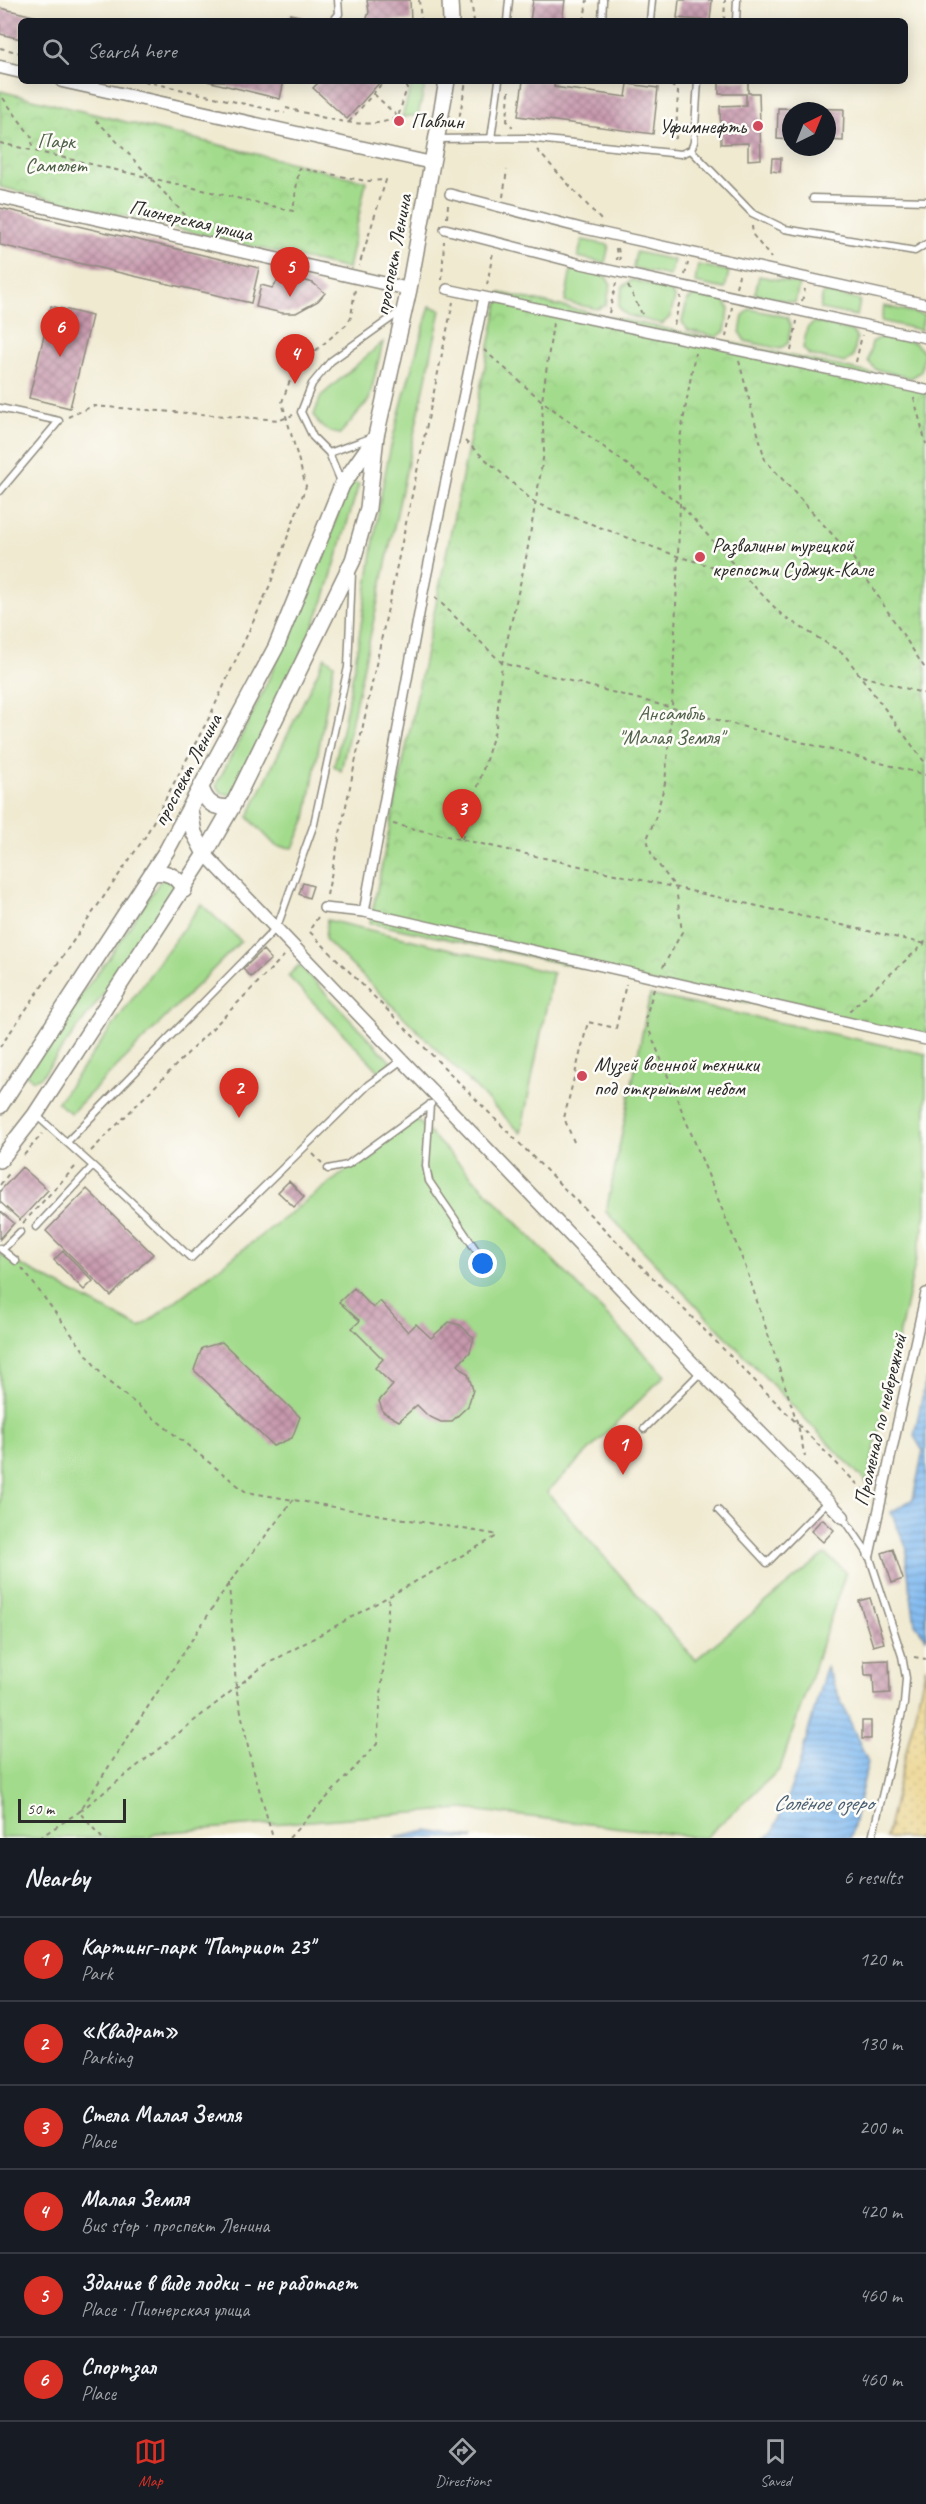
<!DOCTYPE html>
<meta charset="utf-8">
<style>
:root{--surface:#171b24;--page:#20242c;--text:#f1f3f6;--muted:#9ea1a6;--line:#363941;--accent:#d93025}
body{margin:0;font-family:Caveat,sans-serif;background:var(--page);color:var(--text)}
.compass{position:absolute;left:782px;top:102px;width:54px;height:54px;border-radius:50%;background:var(--surface);box-shadow:0 3px 15px #0003;rotate:43deg}
.scale{position:absolute;left:18px;bottom:15px;width:108px;box-sizing:border-box;padding-left:6px;border:3px solid #2b2b2b;border-top:0;font-size:16px;line-height:21px;white-space:nowrap;color:#2b2b2b;-webkit-text-stroke:4px #fdfcf7;paint-order:stroke}
.you{position:absolute;left:483px;top:1264px;width:21px;height:21px;margin:-15px;border:4px solid #fff;border-radius:50%;background:#1a73e8;box-shadow:0 0 0 9px #1a73e833}
.badge{display:grid;place-items:center;width:39px;height:39px;border-radius:50%;background:var(--accent);color:#fff;font-size:20px;font-weight:700}
.pin{position:absolute;translate:-50% -50px;filter:drop-shadow(0 2px 3px #0008)}
.pin::after{content:'';position:absolute;top:32px;width:21px;height:18px;background:inherit;clip-path:polygon(0 0,100% 0,50% 100%)}
.list{margin:0;padding:0;list-style:none}
h2{display:flex;justify-content:space-between;align-items:center;height:78px;margin:0;padding:0 24px;font-size:26px}
h2 small{font-size:20px;font-weight:400;color:var(--muted)}
.list li{display:grid;grid-template-columns:39px 1fr auto;gap:18px;align-items:center;box-sizing:border-box;height:84px;padding:0 24px;border-top:2px solid var(--line)}
.list b{display:block;font-size:22px;white-space:nowrap}
.list p{margin:0;font-size:20px;white-space:nowrap;color:var(--muted)}
.list em{font-size:20px;font-style:normal;color:var(--muted)}
.icon{flex:none;width:33px;height:33px;fill:none;stroke:currentColor;stroke-width:2;stroke-linecap:round;stroke-linejoin:round}
.map{position:relative;flex:none;width:926px;height:1838px;overflow:hidden}
.search{position:absolute;background:var(--surface);box-shadow:0 3px 15px #0003;left:18px;right:18px;top:18px;height:66px;display:flex;align-items:center;gap:15px;box-sizing:border-box;padding:0 21px;border-radius:9px;color:var(--muted);font-size:22px}
.sheet{height:582px;background:var(--surface)}
nav{display:flex;justify-content:space-around;align-items:center;box-sizing:border-box;height:84px;border-top:2px solid var(--line);background:var(--surface);font-size:16px;color:var(--muted)}
nav a{display:grid;justify-items:center;gap:3px}
nav .on{color:var(--accent)}
.map>svg:first-child{display:block}
.green{fill:#a3db8c;stroke:#67835c;stroke-width:1.5}
.sand{fill:url(#sand-dots);stroke:#8c8264;stroke-width:1.5}
.park{fill:url(#park-crowns);stroke:#67835c;stroke-width:1.5}
.water{fill:url(#water-rules);stroke:#55728e;stroke-width:1.5}
.building{fill:url(#building-cross-hatch)}
.lines{fill:none;stroke-linecap:round;stroke-linejoin:round}
.service-casing{stroke:#8e8a7e;stroke-width:9}
.pedestrian-casing{stroke:#8e8a7e;stroke-width:12}
.minor-casing{stroke:#8e8a7e;stroke-width:15}
.tertiary-casing{stroke:#8e8a7e;stroke-width:18}
.path{stroke:#8e8a7e;stroke-width:2;stroke-dasharray:4.5 4.5;stroke-linecap:butt}
.service{stroke:#fff;stroke-width:6}
.pedestrian{stroke:#fff;stroke-width:9}
.minor{stroke:#fff;stroke-width:12}
.tertiary{stroke:#fff;stroke-width:15}
.poi-dot{fill:#d1495b;stroke:#fdfcf7;stroke-width:2}
.labels{text-anchor:middle;stroke-width:5;stroke-linejoin:round;paint-order:stroke}
.poi-label{font-size:21px;fill:#2b2b2b;stroke:#fdfcf7;text-anchor:start}
.park-label{font-size:21px;fill:#4f6048;stroke:#fdfcf7}
.street-label{font-size:21px;fill:#2b2b2b;stroke:#fdfcf7}
.water-label{font-size:22px;font-style:italic;fill:#485d70;stroke:#fdfcf7}
</style>
<div class="map">
<svg width="926" height="1838" viewBox="0 0 926 1838">
<defs>
<pattern id="sand-dots" width="8" height="8" patternUnits="userSpaceOnUse" patternTransform="scale(1.5)"><rect width="8" height="8" fill="#eeda9e"/><path d="M2 2h.1M6 6h.1" fill="none" stroke="#cb8" stroke-width="1.8" stroke-linecap="round"/></pattern>
<pattern id="park-crowns" width="20" height="18" patternUnits="userSpaceOnUse" patternTransform="scale(1.5)"><rect width="20" height="18" fill="#a3db8c"/><path d="M2 6a3 3 0 1 1 6 0M12 15a3 3 0 1 1 6 0" fill="none" stroke="#8cbc79"/></pattern>
<pattern id="water-rules" width="6" height="5" patternUnits="userSpaceOnUse" patternTransform="scale(1.5)"><rect width="6" height="5" fill="#7fb9f0"/><path d="M0 2.5h6" fill="none" stroke="#6897c3"/></pattern>
<pattern id="building-cross-hatch" width="8" height="8" patternUnits="userSpaceOnUse" patternTransform="scale(1.5)"><rect width="8" height="8" fill="#c799ad"/><path d="M0 0l8 8M0 8l8-8" fill="none" stroke="#a27d8d"/></pattern>
</defs>
<rect width="100%" height="100%" fill="#fdfcf7"/>
<filter id="ink" filterUnits="userSpaceOnUse"><feTurbulence type="fractalNoise" baseFrequency=".0167" numOctaves="2"/><feDisplacementMap in="SourceGraphic" scale="12" xChannelSelector="R" yChannelSelector="G"/><feConvolveMatrix kernelMatrix="1 2 1 2 8 2 1 2 1" color-interpolation-filters="sRGB"/></filter>
<filter id="wash" filterUnits="userSpaceOnUse"><feTurbulence type="fractalNoise" baseFrequency=".008" numOctaves="4" result="noise"/><feDisplacementMap in="SourceGraphic" scale="24" xChannelSelector="R" yChannelSelector="G"/><feGaussianBlur stdDeviation="1.35" result="paint"/><feColorMatrix in="noise" values="0 0 0 0 0 0 0 0 0 0 0 0 0 0 0 0 0 1.4 0 .05"/><feComposite in="paint" operator="in"/></filter>
<g filter="url(#wash)">
<rect width="100%" height="100%" fill="#f0ead1"/>
<path class="green" d="M413,81H426L418,115L402,117Z
M582,240L609,245L605,263L578,257Z
M636,252L674,260L670,276L633,268Z
M698,265L729,271L725,289L695,283Z
M571,269L605,276L611,284L606,305L597,309L565,302Z
M759,276L799,284L795,303L755,294Z
M632,280L669,289L675,298L670,317L662,324L626,315L618,306L623,286Z
M823,292L860,300L857,316L820,309Z
M696,294L724,300L729,309L725,331L717,337L688,330L682,322L687,301Z
M430,306L441,310L341,771L334,766C355,679 366,590 380,501C391,434 411,371 430,306Z
M884,306L924,315L921,330L881,321Z
M750,309L787,317L791,326L788,343L780,349L745,341L740,333L743,316Z
M815,322L852,331L857,338L853,357L845,363L809,355L803,348L807,328Z
M883,336L915,343L924,352L921,372L911,378L875,369L868,361L872,342Z
M383,342L369,400L340,434C326,432 320,427 314,415L321,396Z
M350,482L359,484L324,600L291,678L232,795L222,793L216,785C269,687 311,586 350,482Z
M325,657L334,664L306,818L293,848L276,846L248,817Z
M168,877L177,887L122,969L41,1077L34,1080L26,1075V1067L108,959L160,881Z
M201,904L241,941L71,1113L57,1103Z
M327,920L553,973L521,1133L325,939Z
M299,965L391,1062L380,1072L288,976Z
M650,995L926,1054V1214L867,1483L606,1212Z
M415,1118L665,1375L547,1492L695,1660L825,1554L846,1572L780,1769L705,1838L463,1809L156,1833L149,1838H0V1254L140,1328Z"/>
<path class="sand" d="M926,1666V1838H886Z"/>
<path class="park" d="M0,91L366,181L348,269L0,187Z
M500,293L926,385V1040L370,923Z"/>
<path class="water" d="M926,1379V1638L915,1624L906,1559L907,1549L891,1512L913,1499L923,1451L914,1436Z
M826,1667L868,1762L851,1838H765L773,1833L797,1772Z
M427,1831L473,1838H395Z"/>
<g id="blocks">
<path class="building" d="M367,0H410L411,21H366L369,12Z
M533,0H565L562,21H530Z
M679,0H712L710,21L677,18Z
M0,8L51,20V21H21V39L0,34Z
M290,14L303,17L302,21H289Z
M207,81H284L280,99Z
M320,81H381L347,119L313,88Z
M523,81H555L554,87L626,97L628,84L658,88L653,134L518,116Z
M719,81H748V93H759L761,159L748,160V143L721,144L720,106L746,105V94H719Z
M778,108L844,109L843,141L827,140V111H791V140L777,139Z
M772,158H781L780,172L771,171Z
M0,208L259,268L251,303L0,245Z
M290,276L313,283L325,293L318,301L296,313H282L256,307L261,285L272,288L280,278Z
M51,306L92,316L70,408L29,398Z
M303,883L313,886L309,898L299,894Z
M263,950L271,959L251,977L243,969Z
M22,1167L48,1190L20,1220L0,1202V1191Z
M289,1181L304,1197L294,1207L278,1192Z
M87,1189L153,1254L111,1296L46,1231Z
M0,1211L14,1223L0,1239Z
M63,1251L93,1281L84,1290L54,1260Z
M354,1288L373,1308L380,1301L408,1332L416,1324L431,1338L449,1322L460,1325L474,1338L470,1352L458,1365L468,1374L473,1390L468,1406L451,1422H441L428,1416L417,1405L399,1421L383,1412L379,1401L393,1385L375,1368L383,1359L352,1328L360,1321L339,1302Z
M222,1342L300,1417L292,1438L273,1446L194,1370L202,1348Z
M822,1519L834,1530L823,1542L811,1531Z
M893,1549L903,1579L892,1583L882,1553Z
M870,1598L884,1643L873,1646L859,1601Z
M889,1660L890,1693L874,1694L873,1675H865L864,1661Z
M862,1721H871V1739H862Z"/>
</g>
</g>
<g filter="url(#ink)">
<use href="#blocks" fill-opacity="0" stroke="#8e8a7e" stroke-width="1.5"/>
<g class="lines">
<defs>
<path id="service" d="M333,21L339,14L338,0
M507,21L509,0
M602,21L603,0
M650,21L652,0
M736,21L737,0
M437,139L526,138L681,154L691,150L694,142L698,81
M491,139L499,81
M691,150L752,213L785,229L915,251L926,244
M813,198L926,201
M0,408L59,421L0,491
M329,453L370,438
M342,484L329,453L313,437L301,412L312,384L331,361L401,311
M430,1104L426,1166L429,1181L476,1250
M36,1115L93,1166
M67,1142L277,927L314,824L348,667L352,572
M328,1169L347,1165L431,1104
M36,1227L93,1166L191,1258L368,1085L402,1060
M0,1248L16,1261
M2,1250L20,1232
M644,1429L701,1372
M718,1510L767,1563L827,1502
M843,1517L869,1555L902,1656L906,1678L904,1704L872,1838"/>
<path id="pedestrian" d="M450,194L585,229L926,304
M445,229L581,264L926,338
M447,289L926,390
M324,908L364,912L926,1040
M364,912L424,587L484,297
M869,1555L926,1293"/>
<path id="minor" d="M0,67L21,72
M62,81L432,163
M0,197L409,289
M205,854L701,1372L843,1517"/>
<path id="tertiary" d="M450,0L451,21
M201,787C206,804 215,809 232,807
M190,810L194,833L205,854
M153,873C168,871 177,876 184,890
M0,1106L167,850L276,647L342,485L375,438
M0,1160L35,1115L205,854L232,807L353,560L368,508L376,436L409,289L447,81"/>
</defs>
<use href="#service" class="service-casing"/>
<use href="#pedestrian" class="pedestrian-casing"/>
<use href="#minor" class="minor-casing"/>
<use href="#tertiary" class="tertiary-casing"/>
<path class="path" d="M419,0L421,21
M471,0L474,21
M584,21L587,0
M724,21L725,0
M0,48L21,53
M144,81L285,113
M644,81L671,85L678,91L676,138L671,142
M509,91L507,122L513,127
M374,94L398,117
M3,98L33,139L31,150
M286,108C321,116 364,133 398,117L409,81
M96,120C131,155 162,192 197,227
M349,122L384,81
M458,125L466,81
M0,143L293,211L299,168L366,181L386,180L359,266
M537,150L602,221
M503,197L507,170
M447,218L448,205
M752,226L753,235L771,258
M616,248L617,260
M618,248L620,260
M685,275L688,263
M442,280L444,241
M487,285L493,252
M628,286L644,318
M736,287L739,275
M802,301L805,289
M609,313L616,283
M674,325L681,296
M726,337L732,307
M484,350L542,401L680,504L743,575L783,616L844,654L926,764
M791,351L797,321
M739,361L765,460L851,555L926,670
M856,362L862,335
M914,398L926,444
M68,417L93,406L280,420L293,415
M465,441L535,503L677,556L741,575
M435,597L502,663L926,775
M862,676L926,694
M393,824L926,944
M462,839L496,727L502,663L526,558L544,453L542,401L553,323
M327,895L453,302
M318,917L309,931L869,1496
M663,967L682,932L676,888L652,856L647,839L656,816L665,783L672,707L680,504L677,456L695,353
M654,989L645,1020L746,1268L798,1425L805,1457
M849,1011L924,944L926,937
M0,1047L145,837L210,716L270,585L306,486L282,402L289,383L301,363L347,324L351,317L355,289
M574,1142L564,1118L588,1022L616,1028L626,984
M91,1151L285,955
M313,1154L322,1163
M24,1155L42,1134
M0,1185L11,1171
M23,1223L76,1166
M22,1268L105,1379L246,1492L499,1535
M229,1583L236,1687L250,1757L273,1838
M914,1657L926,1659
M39,1838L79,1812L229,1583L294,1499
M102,1838L79,1812L262,1667L499,1535
M289,1838L377,1744L389,1597"/>
<use href="#service" class="service"/>
<use href="#pedestrian" class="pedestrian"/>
<use href="#minor" class="minor"/>
<use href="#tertiary" class="tertiary"/>
</g>
</g>
<g class="poi-dot">
<circle cx="399" cy="121" r="6"/>
<circle cx="758" cy="126" r="6"/>
<circle cx="700" cy="557" r="6"/>
<circle cx="582" cy="1076" r="6"/>
</g>
<g class="labels">
<g class="poi-label">
<text x="411" y="128">Павлин</text>
<text x="746" y="133" text-anchor="end">Уфимнефть</text>
<text x="712" y="552">Развалины турецкой<tspan x="712" dy="24">крепости Суджук-Кале</tspan></text>
<text x="594" y="1071">Музей военной техники<tspan x="594" dy="24">под открытым небом</tspan></text>
</g>
<g class="park-label">
<text x="56" y="148">Парк<tspan x="56" dy="24">Самолет</tspan></text>
<text x="671" y="720">Ансамбль<tspan x="671" dy="24">"Малая Земля"</tspan></text>
</g>
<g class="street-label">
<text transform="translate(191 220) rotate(13)" y="7">Пионерская улица</text>
<text transform="translate(393 255) rotate(-79)" y="7">проспект Ленина</text>
<text transform="translate(187 770) rotate(-62)" y="7">проспект Ленина</text>
<text transform="translate(880 1420) rotate(-77)" y="7">Променад по небережной</text>
</g>
<g class="water-label">
<text x="823" y="1810">Солёное озеро</text>
</g>
</g>
</svg>
<svg class="compass" viewBox="-18 -18 36 36"><path d="M0-13l5 13h-10z" fill="#e53935"/><path d="M0 13l5-13h-10z" fill="#9ea1a6"/></svg>
<div class="scale">50 m</div>
<div class="you"></div>
<div class="pin badge" style="left:623px;top:1475px">1</div>
<div class="pin badge" style="left:239px;top:1118px">2</div>
<div class="pin badge" style="left:462px;top:839px">3</div>
<div class="pin badge" style="left:295px;top:384px">4</div>
<div class="pin badge" style="left:290px;top:297px">5</div>
<div class="pin badge" style="left:60px;top:357px">6</div>
<div class="search"><svg class="icon" aria-label="search" viewBox="0 0 24 24"><circle cx="10" cy="10" r="6"/><path d="M15 15l6 6"/></svg>Search here</div>
</div>
<section class="sheet">
<h2>Nearby<small>6 results</small></h2>
<ul class="list">
<li><span class="badge">1</span><div><b>Картинг-парк &quot;Патриот 23&quot;</b><p>Park</p></div><em>120 m</em></li>
<li><span class="badge">2</span><div><b>«Квадрат»</b><p>Parking</p></div><em>130 m</em></li>
<li><span class="badge">3</span><div><b>Стела Малая Земля</b><p>Place</p></div><em>200 m</em></li>
<li><span class="badge">4</span><div><b>Малая Земля</b><p>Bus stop · проспект Ленина</p></div><em>420 m</em></li>
<li><span class="badge">5</span><div><b>Здание в виде лодки - не работает</b><p>Place · Пионерская улица</p></div><em>460 m</em></li>
<li><span class="badge">6</span><div><b>Спортзал</b><p>Place</p></div><em>460 m</em></li>
</ul>
</section>
<nav>
<a class="on"><svg class="icon" aria-label="map" viewBox="0 0 24 24"><path d="M3 6l6-2 6 2 6-2v14l-6 2-6-2-6 2zM9 4v14M15 6v14"/></svg>Map</a>
<a><svg class="icon" aria-label="directions" viewBox="0 0 24 24"><path d="M12 3l9 9-9 9-9-9zM9 14v-3h6M13 9l2 2-2 2"/></svg>Directions</a>
<a><svg class="icon" aria-label="saved" viewBox="0 0 24 24"><path d="M7 4h10v16l-5-4-5 4z"/></svg>Saved</a>
</nav>
